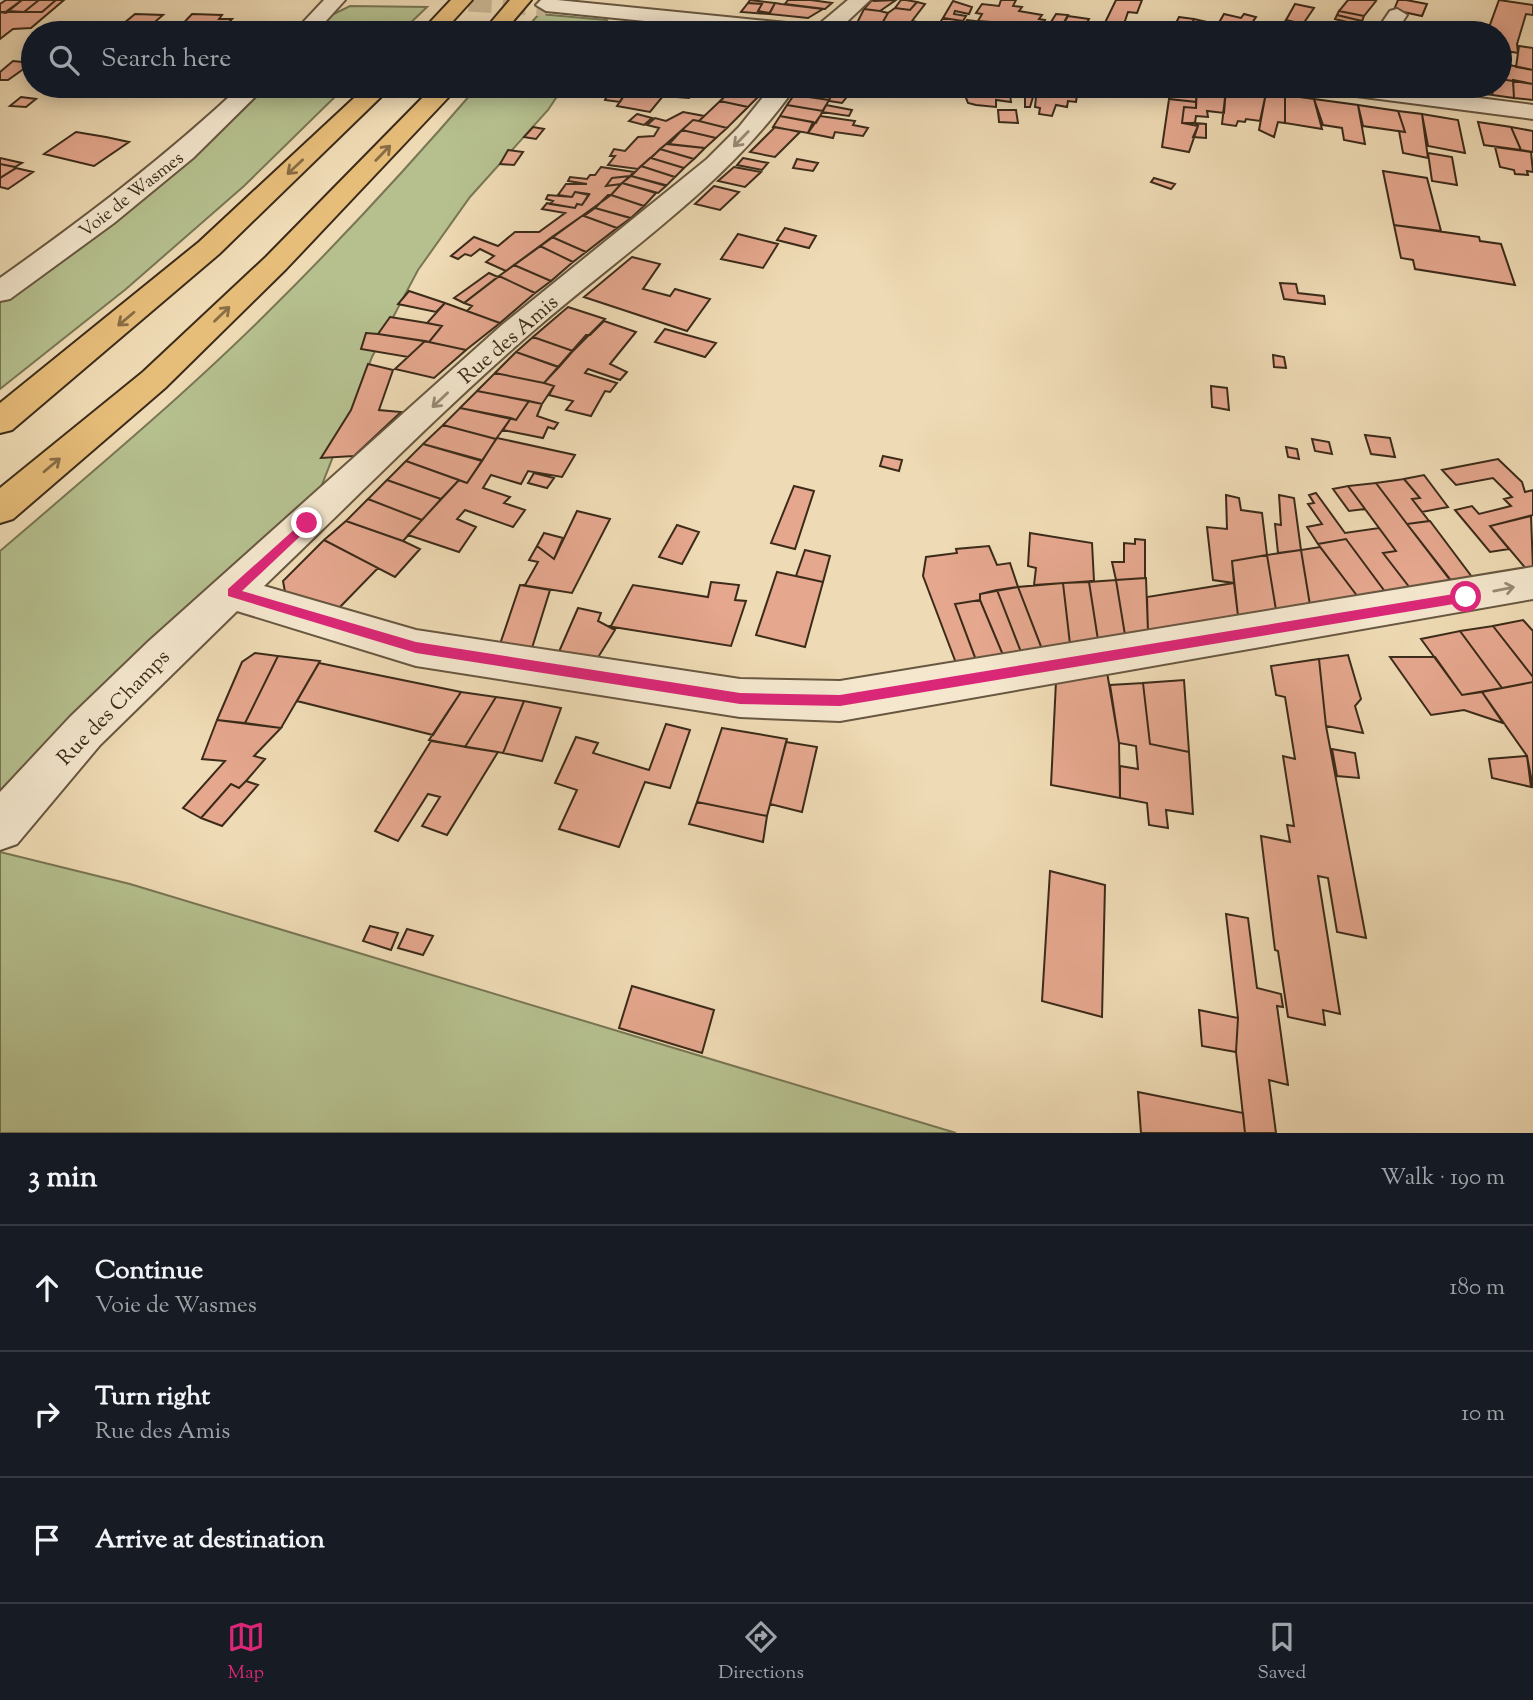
<!DOCTYPE html>
<meta charset="utf-8">
<style>
:root{--surface:#171b24;--page:#20242c;--text:#f1f3f6;--muted:#9ea1a6;--line:#363941;--accent:#db2777}
body{margin:0;font-family:"Sorts Mill Goudy",serif;background:var(--page);color:var(--text)}
.stop{position:absolute;width:21px;height:21px;margin:-16px;border:5px solid #db2777;border-radius:50%;background:#fff}
.stop.end{background:#db2777;border-color:#fff;box-shadow:0 2px 7px #0008}
.list{margin:0;padding:0;list-style:none}
h2{display:flex;justify-content:space-between;align-items:center;height:91px;margin:0;padding:0 28px;font-size:30px}
h2 small{font-size:23px;font-weight:400;color:var(--muted)}
.list li{display:grid;grid-template-columns:46px 1fr auto;gap:21px;align-items:center;box-sizing:border-box;height:126px;padding:0 28px;border-top:2px solid var(--line)}
.list b{display:block;font-size:26px;white-space:nowrap}
.list p{margin:0;font-size:23px;white-space:nowrap;color:var(--muted)}
.list em{font-size:23px;font-style:normal;color:var(--muted)}
.icon{flex:none;width:38px;height:38px;fill:none;stroke:currentColor;stroke-width:2;stroke-linecap:round;stroke-linejoin:round}
.map{position:relative;flex:none;width:1533px;height:1133px;overflow:hidden}
.search{position:absolute;background:var(--surface);box-shadow:0 4px 18px #0003;left:21px;right:21px;top:21px;height:77px;display:flex;align-items:center;gap:18px;box-sizing:border-box;padding:0 24px;border-radius:38px;color:var(--muted);font-size:26px}
.sheet{height:469px;background:var(--surface)}
nav{display:flex;justify-content:space-around;align-items:center;box-sizing:border-box;height:98px;border-top:2px solid var(--line);background:var(--surface);font-size:19px;color:var(--muted)}
nav a{display:grid;justify-items:center;gap:4px}
nav .on{color:var(--accent)}
.map>svg:first-child{display:block}
.green{fill:#b6c08f;stroke:#787654;stroke-width:2}
.building{fill:#e5a78e;stroke:#3b2b19;stroke-width:2}
.lines{fill:none;stroke-linecap:round;stroke-linejoin:round}
.minor-tunnel{stroke:#cab795;stroke-width:23;stroke-dasharray:23 11;stroke-linecap:butt}
.minor-casing{stroke:#685740;stroke-width:4}
.highway-casing{stroke:#3b2b19;stroke-width:4}
.minor{fill:#f4e7ce;fill-rule:evenodd}
.highway{fill:#e7bd7a;fill-rule:evenodd}
.oneway{stroke:#988974}
.oneway2{stroke:#886d45}
.route{fill:#db2777}
.labels{text-anchor:middle;stroke-width:6;stroke-linejoin:round;paint-order:stroke}
.far-street-label{font-size:18px;fill:#3b2b19;stroke:#f4e7ce}
.street-label{font-size:21px;fill:#3b2b19;stroke:#f4e7ce}
</style>
<div class="map">
<svg width="1533" height="1133" viewBox="0 0 1533 1133">
<rect width="100%" height="100%" fill="#eedab4"/>
<filter id="stains"><feTurbulence type="fractalNoise" baseFrequency=".00286" numOctaves="4"/><feColorMatrix values="0 0 0 0 .2 0 0 0 0 .09 0 0 0 0 .02 0 0 0 .5 -.17"/></filter>
<radialGradient id="worn" r=".72"><stop offset=".6" stop-color="#630" stop-opacity="0"/><stop offset="1" stop-color="#630" stop-opacity=".3"/></radialGradient>
<path class="green" d="M350,6L427,7L400,33H303L311,25Z
M539,14L607,20L598,33H522Z
M254,86H346L244,186L126,289L0,389V292L184,153Z
M478,86H564L548,110L470,197L418,270L372,357L307,523L0,827V551C90,474 181,398 265,315C339,242 410,165 478,86Z
M0,852L130,884L956,1133H0Z"/>
<path class="building" d="M6,0H22L6,13L0,12V4Z
M22,0H39L24,12L7,11Z
M39,0H56L42,12H24Z
M56,0H64L31,28L13,29L0,39V12H42Z
M750,0L775,3L770,13L758,11L762,4L748,3Z
M788,0H811L832,3L825,9L785,4Z
M872,0L874,1L896,0L880,11L864,9Z
M901,0H906L917,2L910,10L895,8Z
M1001,0H1016L1013,6L1022,7L1019,11L1042,15L1039,19L1045,20L1042,26L978,21L982,14L976,13L982,4L999,6Z
M1116,0H1142L1137,13L1128,12L1121,33H1100Z
M1348,0H1373L1376,1L1364,16L1339,11Z
M1398,0H1406L1427,4L1422,16L1394,10Z
M1499,0L1533,5V15L1526,14L1517,44L1518,53L1500,50V33H1487Z
M953,1L972,7L969,14L955,11L954,14L966,16L963,21L943,18Z
M917,2L925,4L912,21L937,26L933,33L880,27L888,13L895,8L910,10Z
M748,3L762,4L758,11L769,14L741,12Z
M775,3L781,4L823,9L808,18L769,14Z
M1295,4L1314,8L1303,24L1286,20Z
M864,9L880,11L888,13L880,27L857,23Z
M1339,11L1364,16L1362,21L1337,15Z
M135,14L163,15L142,33H112Z
M192,14L222,15L219,19H232L219,33L175,32Z
M1056,14L1068,15L1061,28L1048,27Z
M1224,14L1241,18L1244,14L1256,17L1245,33H1213Z
M1337,15L1362,21L1359,25L1335,19Z
M1068,16L1089,19L1082,31L1061,28Z
M1179,17L1194,19L1187,33H1171Z
M943,18L963,21L955,33H933Z
M1194,19L1207,22L1204,33H1187Z
M967,20L983,22L978,33H959Z
M1286,20L1303,24L1298,32L1277,33Z
M983,22L1002,25H1003L1000,33H978Z
M1004,22L1024,25L1020,33H1000Z
M1318,22L1331,25L1327,33H1309Z
M609,23L629,25L623,33H601Z
M1333,23L1357,28L1355,33L1331,27Z
M629,25L649,27L644,33H623Z
M1024,25L1040,27L1038,33H1020Z
M1042,26L1060,29L1061,28L1059,33H1038Z
M1519,46L1533,48V70L1516,67Z
M13,61L32,63L8,80H0V72Z
M1500,63L1533,70V84L1500,79Z
M1500,79L1513,81L1514,98L1492,95L1494,86H1500Z
M1513,80L1533,84V100L1514,98Z
M561,86H584L579,94L557,92Z
M612,86H630L620,102L605,100Z
M630,86H697L689,98L663,96L650,112L617,106Z
M736,86H738L766,89L748,107L720,101Z
M802,86H805L833,90L829,100L795,95Z
M839,86H893L896,96L870,90L868,95L850,93L842,103L829,101L833,90Z
M902,86H925L928,93H904Z
M946,86H1025L1058,91L1059,87L1078,89L1076,102L1068,101L1067,107L1056,105L1052,116L1039,114L1040,108L1035,107L1036,97H1033L1030,107H1025V96L1010,94L1011,102L996,100V107L976,105L968,103L964,93L948,90Z
M1171,86H1197L1196,102L1169,99Z
M1197,86L1226,89L1224,113L1207,111L1208,117L1196,116L1195,123H1182L1184,107L1196,108Z
M1445,86H1469L1467,92L1443,89Z
M1469,86H1494L1492,95L1467,92Z
M1226,89L1266,93L1260,121L1246,119L1245,122L1238,121L1236,126L1222,124Z
M1266,93L1285,95V123L1278,122L1274,137L1259,130Z
M794,95H795L829,100L823,111L787,105Z
M1285,95L1314,99L1322,129L1285,123Z
M21,97L36,99L26,107L10,106Z
M1169,99L1196,102V108L1184,107L1182,123L1198,126L1189,152L1162,147Z
M1314,99L1358,105L1365,144L1344,140L1342,128L1323,125Z
M720,101L748,107L727,128L699,121Z
M787,105L823,111L816,123L780,116Z
M826,105L852,110L849,116L822,112Z
M1358,105L1398,111L1405,132L1363,126Z
M998,110H1016L1018,123L999,122Z
M1398,111L1422,114L1428,158L1403,153L1399,131L1405,132Z
M683,112L704,116L699,121L693,120L638,169L608,165L615,156H610L614,149L625,151L638,137L654,136L659,128L647,125L655,118L666,121Z
M637,114L652,118L644,125L629,121Z
M1422,114L1458,120L1465,153L1428,146Z
M780,116L813,122L808,133L773,127Z
M820,116L855,121L853,125L868,128L863,136L835,132L833,138L808,133Z
M693,120L699,121L727,128L716,138L682,130Z
M1478,122L1511,127L1521,150L1484,145Z
M1195,123L1206,124V138L1193,137L1198,126Z
M533,127L544,129L536,139L524,137Z
M775,127L800,132L775,157L750,152Z
M1511,127L1533,131V152L1521,150Z
M682,130L716,138L705,148L669,144Z
M76,132L106,137L129,142L94,166L44,154Z
M666,144L704,148H705L694,159L660,149Z
M1495,147L1531,152L1533,172L1527,171L1528,175L1515,174L1514,170L1500,167Z
M660,149L694,159L684,168L651,158Z
M508,150L523,152L514,165L500,164Z
M1428,153L1452,157L1457,185L1432,181Z
M0,158L22,163L15,167L0,164Z
M650,158H651L684,168L675,177L641,166Z
M743,158L768,163L762,170L737,165Z
M797,159L818,163L813,171L793,168Z
M0,164L15,167L16,168L0,178Z
M641,166L675,177L666,186L631,176Z
M601,167L634,172L630,176L612,178L606,186L621,184L611,195L506,271L486,262L494,256L480,249L471,256L465,254L458,259L451,256L474,237L498,246L515,232H539L565,213L542,209L547,203L575,208L577,204L582,205L589,195L575,192L572,197L558,195L566,184H587L568,181L570,177L587,179L590,175H595Z
M734,167L761,172L745,187L718,181Z
M16,168L33,172L8,189L0,187V178Z
M1383,171L1427,178L1441,231L1394,225Z
M630,176L621,184L606,186L612,178Z
M631,176L665,185L666,186L658,193L622,183Z
M1154,178L1175,184L1171,189L1151,182Z
M622,183L656,193L644,206L611,195Z
M714,186L739,192L720,210L695,204Z
M575,192L589,194L582,205L577,204L575,208L550,204L553,201L546,199L548,195L572,197Z
M608,195H611L644,206L631,218L595,208Z
M595,208L630,218H631L617,228L584,216Z
M582,216H584L617,228L586,252L552,237Z
M1394,225L1479,237L1480,241L1501,244L1515,285L1415,269L1413,260L1401,258Z
M785,228L816,236L809,248L777,240Z
M738,234L778,244L763,268L721,259Z
M552,237L586,252L573,262L540,246Z
M540,246L573,262L551,281L514,265Z
M632,257L660,264L643,289L670,296L675,289L710,299L687,331L584,297Z
M514,265L551,281L535,293L499,276Z
M489,273L498,277L464,303L454,298Z
M499,276L535,293L500,323L467,311L472,306L464,303Z
M1280,283L1296,284L1298,293L1324,296L1325,304L1284,299Z
M409,291L445,303L436,312L398,304Z
M445,303L500,323L466,350L429,342L442,326L427,323Z
M568,307L605,319L573,351L533,337Z
M390,317L427,323L442,326L429,342L378,334Z
M604,321L636,332L610,364L627,372L620,380L588,369L585,373L617,383L610,392L605,391L591,416L566,410L573,401L549,395L554,386L544,383L586,335H590Z
M665,329L716,343L705,357L655,342Z
M366,333L378,334L425,341L408,357L361,349Z
M533,337L573,351L559,367L516,352Z
M425,341L429,342L466,350L434,378L395,369Z
M516,352L558,367H559L544,383L495,373Z
M1273,355L1284,357L1286,368L1274,367Z
M368,364L393,370L379,410L401,412L354,456L321,458L351,410Z
M495,373L544,383L554,386L542,404L477,391Z
M1211,386L1227,388L1229,410L1212,407Z
M477,391L529,401L516,420L460,408Z
M529,401L542,404L537,416L558,423L554,429L548,427L543,438L503,430L511,418L516,420Z
M460,408L511,418L496,439L443,425Z
M443,425L496,439L482,461L423,444Z
M1365,435L1390,438L1395,457L1371,454Z
M497,438L575,455L562,477L528,471L521,484L491,475L483,488L510,497L504,503L525,510L513,527L465,510L457,519L476,527L459,552L408,535L459,480L467,483Z
M1312,439L1329,442L1332,454L1315,451Z
M423,444L481,460L482,461L467,483L406,461Z
M1286,447L1297,449L1299,459L1288,457Z
M883,456L902,460L899,471L880,466Z
M1498,459L1522,482L1525,492L1533,490V515L1490,526L1509,549L1490,552L1455,510L1472,506L1479,514L1511,506L1504,499L1512,497L1493,478L1456,485L1442,470Z
M406,461L459,480L441,499L387,480Z
M534,473L554,478L547,488L528,483Z
M1424,475L1448,507L1422,512L1412,499L1420,498L1404,479Z
M1404,479L1420,498L1412,499L1429,521L1407,524L1376,483Z
M387,480L441,499L422,520L368,499Z
M1376,483L1407,524L1453,583L1410,588L1383,553L1396,551L1348,486Z
M794,486L814,491L795,549L771,543Z
M1348,486L1365,509L1349,511L1333,489Z
M1316,493L1345,533L1379,528L1396,551L1383,553L1410,588L1386,593L1346,539L1318,544L1307,527L1322,524L1308,504L1314,503L1309,495Z
M1226,495L1239,498L1241,510L1262,513L1267,555L1232,561L1234,583L1213,580L1207,527L1227,529Z
M1279,495L1294,498L1301,550L1278,553L1275,524L1281,525Z
M368,499L422,520L403,541L346,521Z
M577,511L610,519L572,593L522,585H525L538,562L529,560L537,546L554,559Z
M1531,516L1533,569L1527,570L1490,526Z
M346,521L403,541L420,549L395,577L324,540Z
M1430,521L1472,577L1450,580L1407,524Z
M677,525L699,532L682,564L659,557Z
M544,533L563,538L554,559L537,546Z
M1030,533L1092,543L1094,581L1034,585L1036,568L1028,566Z
M1135,539L1145,540V578L1116,580L1112,562H1124V543L1135,544Z
M1346,539L1386,593L1358,597L1318,544Z
M324,540L378,568L338,609L285,592L283,581Z
M989,546L997,565L1010,563L1018,587L980,594V600L955,604L976,660L956,663L923,576L926,557L957,553L956,549Z
M1320,547L1358,597L1310,605L1301,550Z
M805,550L830,556L823,582L796,576Z
M1301,550L1310,605L1276,610L1267,555Z
M1267,555L1276,610L1238,616L1232,561Z
M777,572L823,582L805,647L756,635Z
M1146,578L1148,632L1125,635L1116,580Z
M1116,580L1125,635L1098,640L1089,582Z
M711,582L739,585L735,600L746,601L731,646L607,626H611L633,585L708,597Z
M1089,582L1098,640L1070,644L1063,583Z
M1063,583L1070,644L1042,649L1018,587Z
M1234,583L1238,616L1148,632L1147,597Z
M520,585L550,590L532,648L499,647Z
M1017,587H1018L1042,649L1021,652L997,590Z
M997,590L1021,652L1003,655L980,600V594Z
M980,600L1003,655L976,660L955,604Z
M578,608L601,613L598,621L615,630L597,659L558,654Z
M1523,620L1533,631V677L1493,626Z
M1493,626L1533,677V682L1502,688L1460,631Z
M1460,631L1502,688L1462,695L1421,639Z
M255,653L278,656L245,723L217,720L242,662Z
M1348,655L1361,699L1355,706L1363,733L1326,726L1319,659Z
M278,656L320,661L281,728L245,723Z
M1390,657H1435L1462,695L1482,692L1503,723L1464,710L1431,715Z
M1319,659L1326,726L1366,938L1337,932L1328,878L1318,876L1340,1014L1323,1010L1325,1025L1288,1017L1278,951L1275,950L1261,836L1290,842L1287,825L1294,826L1283,756L1295,759L1285,697L1276,695L1271,666Z
M319,663L461,692L433,735L297,701Z
M1107,672L1119,743L1120,798L1051,785L1056,681Z
M1184,680L1189,752L1150,744L1143,683Z
M1533,682V788L1527,756L1482,692Z
M1143,683L1150,744L1189,752L1193,814L1166,810L1168,828L1149,825L1147,803L1120,798V766L1138,769L1136,746L1119,743L1110,685Z
M461,692L496,697L465,747L429,740Z
M496,697L524,701L503,753L465,747Z
M524,701L561,708L542,761L503,753Z
M217,720L281,728L254,756L265,759L246,781L239,788L231,784L201,818L183,808L225,761L202,759Z
M666,724L690,730L670,788L645,782L619,847L559,829L577,790L555,783L576,737L598,743L593,753L649,770Z
M722,728L787,739L767,816L697,802Z
M431,741L498,752L447,835L422,826L440,797L428,794L398,841L375,831Z
M786,742L817,747L802,812L770,804Z
M1332,749L1355,753L1359,778L1337,776Z
M1527,756L1531,787L1492,778L1489,759Z
M246,781L258,785L222,826L201,818L231,784L239,788Z
M697,802L767,816L763,842L689,824Z
M1050,871L1105,885L1102,1017L1042,1001Z
M1226,914L1248,918L1257,988L1281,994L1283,1007L1277,1006L1288,1085L1269,1080L1276,1133H1245L1236,1052L1238,1018Z
M370,926L398,933L391,950L363,941Z
M407,929L433,936L423,955L398,948Z
M632,986L714,1010L702,1053L619,1028Z
M1199,1010L1238,1018L1236,1052L1202,1046Z
M1138,1092L1243,1113L1245,1133H1141Z"/>
<g class="lines">
<path class="minor-tunnel" d="M469,0L546,5"/>
<defs>
<path id="minor" d="M324,0H345L315,33H293Z
M557,0L817,26L848,0H870L835,33H764L546,11L536,5L541,0Z
M1397,9L1407,15L1395,33H1375L1390,11Z
M241,86H266L193,158L114,223L10,299L0,301V278C86,217 164,158 241,86Z
M772,86H796C725,188 617,257 525,338C435,417 351,503 264,586L416,630L740,679L840,681L1533,567V599L840,721L740,717L416,666L237,611L100,745L17,844L0,850V792L70,717L149,641L502,325L707,159L739,127Z
M1321,86H1385L1533,105V119L1333,93L1325,91Z"/>
<path id="highway" d="M451,0H472L442,33H420Z
M510,0H531L503,33H482Z
M367,86H392L219,254L12,430L0,433V403L199,242Z
M434,86H459L286,269L165,388L13,519L0,523V488L143,372L266,257Z"/>
</defs>
<use href="#minor" class="minor-casing"/>
<use href="#highway" class="highway-casing"/>
<use href="#minor" class="minor"/>
<use href="#highway" class="highway"/>
</g>
<defs><path id="oneway-shaft" d="M-6 0H5M1.5-3L5.5 0L1.5 3" fill="none" stroke-width="1.6" stroke-linecap="round" stroke-linejoin="round" transform="scale(1.75)"/></defs>
<g class="oneway">
<use href="#oneway-shaft" transform="translate(741 139) rotate(134)"/>
<use href="#oneway-shaft" transform="translate(440 400) rotate(137)"/>
<use href="#oneway-shaft" transform="translate(1504 589) rotate(-11)"/>
</g>
<g class="oneway2">
<use href="#oneway-shaft" transform="translate(383 153) rotate(-46)"/>
<use href="#oneway-shaft" transform="translate(295 167) rotate(137)"/>
<use href="#oneway-shaft" transform="translate(222 314) rotate(-44)"/>
<use href="#oneway-shaft" transform="translate(126 319) rotate(140)"/>
<use href="#oneway-shaft" transform="translate(52 465) rotate(-40)"/>
</g>
<path class="route" d="M307,518L311,519V526L242,591L416,642L740,693L840,695L1466,592L1472,597L1466,602L840,706L740,704L416,653L228,596V589Z"/>
<g class="labels">
<g class="far-street-label">
<text transform="translate(131 194) rotate(-38)" y="6">Voie de Wasmes</text>
</g>
<g class="street-label">
<text transform="translate(508 339) rotate(-41)" y="7">Rue des Amis</text>
<text transform="translate(113 707) rotate(-46)" y="7">Rue des Champs</text>
</g>
</g>
<rect width="100%" height="100%" filter="url(#stains)"/>
<rect width="100%" height="100%" fill="url(#worn)"/>
</svg>
<div class="stop" style="left:1466px;top:597px"></div>
<div class="stop end" style="left:307px;top:523px"></div>
<div class="search"><svg class="icon" aria-label="search" viewBox="0 0 24 24"><circle cx="10" cy="10" r="6"/><path d="M15 15l6 6"/></svg>Search here</div>
</div>
<section class="sheet">
<h2>3 min<small>Walk · 190 m</small></h2>
<ul class="list">
<li><svg class="icon" aria-label="ahead" viewBox="0 0 24 24"><path d="M12 20V5M6 11l6-6 6 6"/></svg><div><b>Continue</b><p>Voie de Wasmes</p></div><em>180 m</em></li>
<li><svg class="icon" aria-label="right" viewBox="0 0 24 24"><path d="M7 20v-9h11M14 6l5 5-5 5"/></svg><div><b>Turn right</b><p>Rue des Amis</p></div><em>10 m</em></li>
<li><svg class="icon" aria-label="arrive" viewBox="0 0 24 24"><path d="M6 21V4h12l-3 4 3 4H6"/></svg><div><b>Arrive at destination</b></div></li>
</ul>
</section>
<nav>
<a class="on"><svg class="icon" aria-label="map" viewBox="0 0 24 24"><path d="M3 6l6-2 6 2 6-2v14l-6 2-6-2-6 2zM9 4v14M15 6v14"/></svg>Map</a>
<a><svg class="icon" aria-label="directions" viewBox="0 0 24 24"><path d="M12 3l9 9-9 9-9-9zM9 14v-3h6M13 9l2 2-2 2"/></svg>Directions</a>
<a><svg class="icon" aria-label="saved" viewBox="0 0 24 24"><path d="M7 4h10v16l-5-4-5 4z"/></svg>Saved</a>
</nav>
